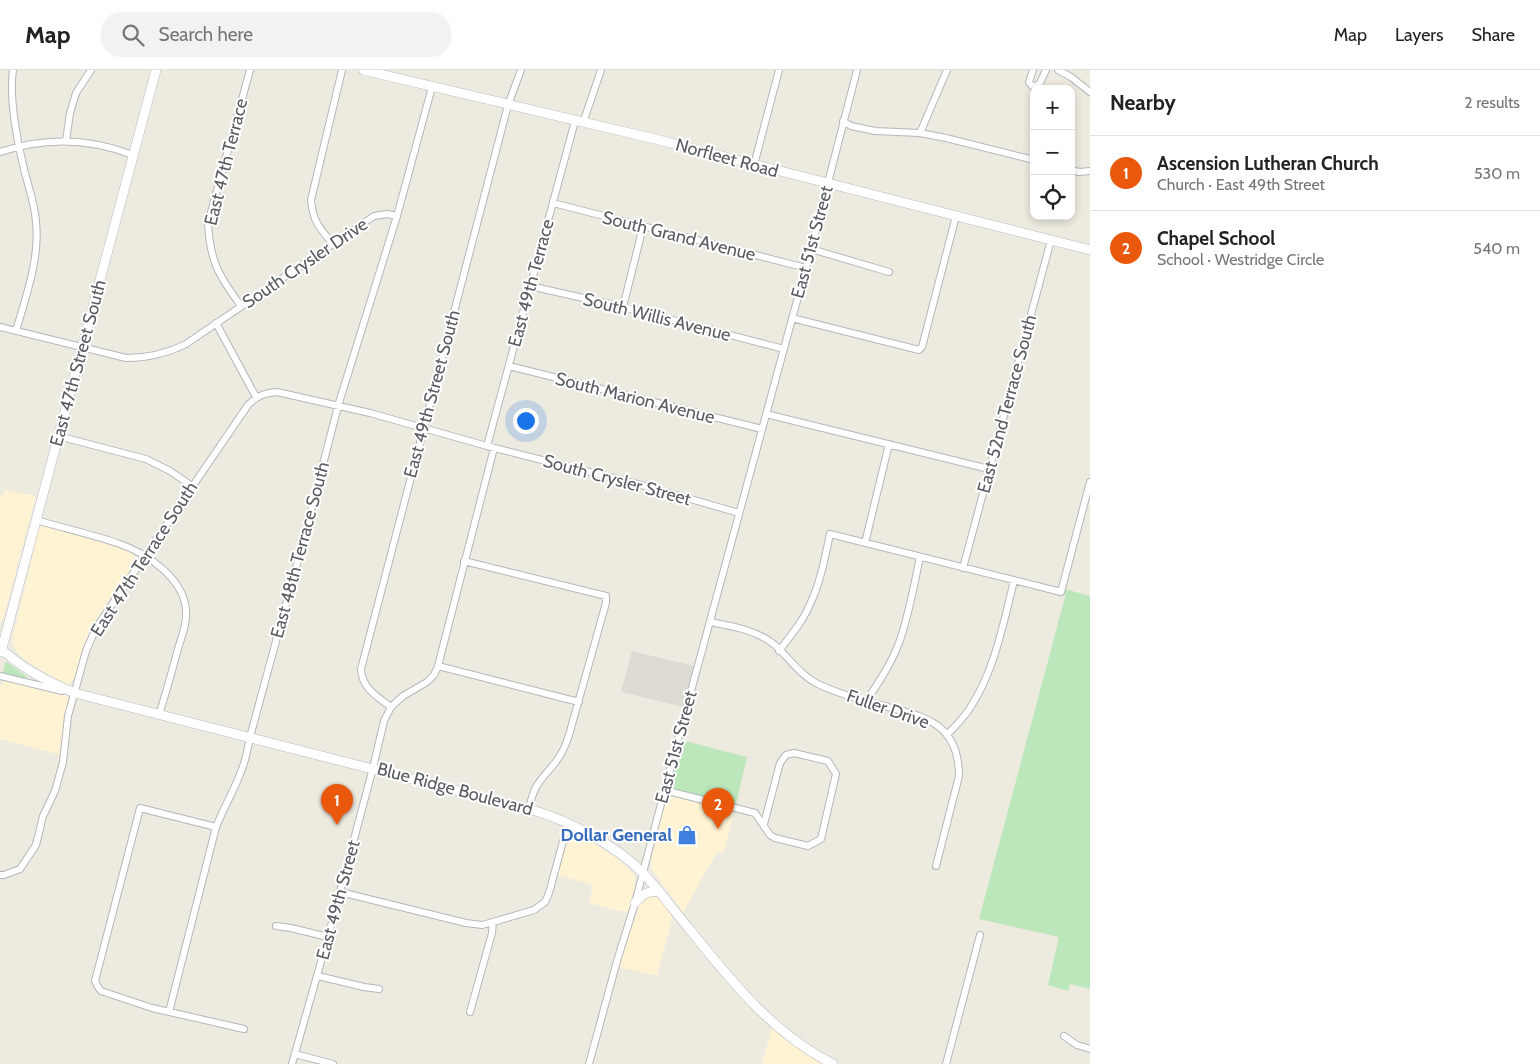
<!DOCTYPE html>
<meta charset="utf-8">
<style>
:root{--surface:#fff;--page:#f2f2f2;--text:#222;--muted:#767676;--line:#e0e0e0;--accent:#ea580c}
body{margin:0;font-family:Cabin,sans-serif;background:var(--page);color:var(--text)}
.controls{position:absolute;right:15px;top:15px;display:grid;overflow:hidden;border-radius:10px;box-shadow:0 2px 8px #0003}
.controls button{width:45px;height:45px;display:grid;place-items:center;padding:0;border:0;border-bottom:1px solid var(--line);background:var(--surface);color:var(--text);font:25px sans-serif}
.you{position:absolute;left:525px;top:350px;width:18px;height:18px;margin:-12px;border:4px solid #fff;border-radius:50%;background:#1a73e8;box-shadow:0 0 0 8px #1a73e833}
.badge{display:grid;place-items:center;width:32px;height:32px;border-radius:50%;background:var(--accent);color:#fff;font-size:16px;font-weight:700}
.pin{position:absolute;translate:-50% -41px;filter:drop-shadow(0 1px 2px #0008)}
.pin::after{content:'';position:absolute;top:26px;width:18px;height:15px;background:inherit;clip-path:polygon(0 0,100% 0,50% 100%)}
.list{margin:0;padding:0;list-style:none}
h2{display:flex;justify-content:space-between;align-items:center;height:65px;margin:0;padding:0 20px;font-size:21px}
h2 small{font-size:16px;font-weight:400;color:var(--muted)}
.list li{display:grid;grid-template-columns:32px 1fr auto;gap:15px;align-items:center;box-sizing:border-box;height:75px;padding:0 20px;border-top:1px solid var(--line)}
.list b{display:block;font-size:19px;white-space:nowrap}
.list p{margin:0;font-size:16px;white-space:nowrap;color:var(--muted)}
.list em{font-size:16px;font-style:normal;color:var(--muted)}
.icon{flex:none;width:28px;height:28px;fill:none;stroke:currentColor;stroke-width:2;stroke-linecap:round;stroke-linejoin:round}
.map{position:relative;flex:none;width:1090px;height:994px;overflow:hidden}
header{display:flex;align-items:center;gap:30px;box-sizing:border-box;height:70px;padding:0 25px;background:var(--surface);border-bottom:1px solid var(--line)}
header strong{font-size:24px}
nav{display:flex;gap:28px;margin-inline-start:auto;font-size:18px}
.search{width:350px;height:45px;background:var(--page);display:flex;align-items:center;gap:12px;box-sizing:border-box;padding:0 18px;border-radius:20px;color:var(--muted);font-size:19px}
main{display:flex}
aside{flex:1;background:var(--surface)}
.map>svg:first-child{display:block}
.commercial{fill:#fff3d3}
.industrial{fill:#dddbd4}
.green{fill:#bbe7ba}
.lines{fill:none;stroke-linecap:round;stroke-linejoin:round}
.street-casing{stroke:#b3b7bc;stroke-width:8}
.secondary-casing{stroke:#b6bac0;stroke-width:10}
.street{stroke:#fff;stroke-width:6}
.secondary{stroke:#fff;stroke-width:9}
.labels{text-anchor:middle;stroke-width:4;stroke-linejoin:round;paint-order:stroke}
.street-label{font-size:18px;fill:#595d62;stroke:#fff}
.shop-label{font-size:18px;font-weight:bold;fill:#366cbe;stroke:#fff;text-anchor:end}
</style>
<header>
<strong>Map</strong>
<div class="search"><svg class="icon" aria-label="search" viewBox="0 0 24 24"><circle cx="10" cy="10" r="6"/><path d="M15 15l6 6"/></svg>Search here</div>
<nav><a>Map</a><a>Layers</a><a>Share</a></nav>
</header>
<main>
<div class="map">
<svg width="1090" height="994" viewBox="0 0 1090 994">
<rect width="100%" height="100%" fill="#edeae0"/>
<path class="commercial" d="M5,420L36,426L3,550L0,553V429Z
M41,456H45L114,475L132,483L135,486V489L133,496L106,534L91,558L84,575L74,609L69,614H65L29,593L15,580L12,571L39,459Z
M5,611H9L66,625L69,630L64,652L61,685L0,669V616Z
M669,726L734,742L724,783L717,782L683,842L652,800L651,796L652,784L666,729Z
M570,762H573L577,763L606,781L617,788L635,805V816L628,843L589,833L593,815L558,805Z
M646,826H655L659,828L673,846L657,906L618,897L640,834Z
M772,957L786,969L825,994H762Z"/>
<path class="industrial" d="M632,581L694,596L683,637L621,622Z"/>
<path class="green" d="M1065,519L1090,526V919L1070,914L1068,921L1048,915L1059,867L979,849L1065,527Z
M7,592L27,607L26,609L3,604L5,593Z
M681,670L747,687L736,734L671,718L670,713Z"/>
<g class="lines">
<defs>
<path id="street" d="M13,0C9,27 17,72 24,99C28,116 35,134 36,152C40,188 26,226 16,261
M1033,0L1029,12L1032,16H1036L1040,13L1046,0
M1058,0L1071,7L1090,22
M843,51L851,56L875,61L920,63L946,68L1034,90
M583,53L601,0
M920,63L947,0
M66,71L70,43L76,23L91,0
M0,82C45,67 89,68 133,85
M754,95L779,0
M1071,100L1079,102L1090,101
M553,133L806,198
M333,174C319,157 313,152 311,130L342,0
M811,179L889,202
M530,216L623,237L784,279
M241,236C219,206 210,192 208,153L250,0
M623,237L643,157
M792,248L919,280L922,277L956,146
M216,253L256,327
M0,257L126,288C148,288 166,284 186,274L374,146L387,144L397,146
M509,296L762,359
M766,344L989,399
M58,366L146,389L170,401L192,416
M487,376L575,51
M36,450C63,458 91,464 117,473C147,483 188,510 186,546C186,557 181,568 178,579C172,601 166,623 159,645
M865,473L889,374
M464,491L606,526V533L569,665C566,675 561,685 555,693C540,711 534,714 529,739
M963,498L1051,170
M710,552C730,556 753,559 771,572C787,584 797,603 816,613C842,626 872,632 899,640C913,644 926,647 938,656C954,668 959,687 959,706L936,796
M779,581C791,565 804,550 811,532C821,510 825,487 830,464L1061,522L1090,412
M438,596L579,632
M0,606L62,621
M867,630C879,612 891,594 899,573C909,545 914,515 920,487
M391,637C376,626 362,618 361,599L508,35L521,0
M947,665C955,656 964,648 970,638C995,600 1003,554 1014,511
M664,720L755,743L770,765L775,768L808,776L821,769L836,704L828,691L794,683L786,685L780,693L764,754
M216,757L140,738L95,911L98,917L101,921L152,938L244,959
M0,805H4L20,799L36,775L43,746L55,721L63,692L68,646L86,581L96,558L248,335C257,326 264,323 277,322L370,343L487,376L649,417L739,443
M340,822L466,853L482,855L493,852
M276,856L291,858L328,867
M318,906L364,917L379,919
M169,942L216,757C224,737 235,719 242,699C246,689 248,678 250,667L307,457L338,336L397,146L432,17
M470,942L492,863L493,852L534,840L545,832L549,823L568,753
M1064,966L1077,975L1090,979
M295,984L333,994
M292,994L328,867L373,698L384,651L391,637L403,626L427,612L434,605L438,596L494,378
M589,994L617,891L635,833L681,658L811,179L857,0
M946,994L980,865"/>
<path id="secondary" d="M363,0L655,69L1090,180
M0,578C23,599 46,611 75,623L529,739C568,750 616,775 644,804C654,815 664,827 673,839C720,896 765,960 833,994
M1,582L156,0
M635,833C642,825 647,820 659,822"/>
</defs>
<use href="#street" class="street-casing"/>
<use href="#secondary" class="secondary-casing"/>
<use href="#street" class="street"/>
<use href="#secondary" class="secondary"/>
</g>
<defs>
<symbol id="shop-bare" viewBox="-9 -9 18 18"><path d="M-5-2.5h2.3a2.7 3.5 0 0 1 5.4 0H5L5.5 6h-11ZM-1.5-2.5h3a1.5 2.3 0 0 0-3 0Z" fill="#3f7fe0" stroke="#fff" stroke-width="2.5" paint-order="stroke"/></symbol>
</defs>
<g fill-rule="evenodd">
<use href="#shop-bare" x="673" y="751" width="28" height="28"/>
</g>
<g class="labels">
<g class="street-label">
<text transform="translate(727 88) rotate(15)" y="6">Norfleet Road</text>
<text transform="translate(226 92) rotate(-76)" y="6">East 47th Terrace</text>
<text transform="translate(679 166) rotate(14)" y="6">South Grand Avenue</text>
<text transform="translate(812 172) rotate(-75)" y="6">East 51st Street</text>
<text transform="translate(305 193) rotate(-34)" y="6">South Crysler Drive</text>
<text transform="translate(531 213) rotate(-75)" y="6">East 49th Terrace</text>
<text transform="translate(657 247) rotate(14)" y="6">South Willis Avenue</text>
<text transform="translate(78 293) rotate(-75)" y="6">East 47th Street South</text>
<text transform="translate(432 324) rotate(-75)" y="6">East 49th Street South</text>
<text transform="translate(635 328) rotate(14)" y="6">South Marion Avenue</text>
<text transform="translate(1007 334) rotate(-75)" y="6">East 52nd Terrace South</text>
<text transform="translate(617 410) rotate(15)" y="6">South Crysler Street</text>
<text transform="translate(300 480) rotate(-75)" y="6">East 48th Terrace South</text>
<text transform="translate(144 489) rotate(-57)" y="6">East 47th Terrace South</text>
<text transform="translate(888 639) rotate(19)" y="6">Fuller Drive</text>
<text transform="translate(676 677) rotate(-75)" y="6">East 51st Street</text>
<text transform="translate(455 719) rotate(15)" y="6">Blue Ridge Boulevard</text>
<text transform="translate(338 830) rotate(-75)" y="6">East 49th Street</text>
</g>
<g class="shop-label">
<text x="672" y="771">Dollar General</text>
</g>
</g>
</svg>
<div class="controls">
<button>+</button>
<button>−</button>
<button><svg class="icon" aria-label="locate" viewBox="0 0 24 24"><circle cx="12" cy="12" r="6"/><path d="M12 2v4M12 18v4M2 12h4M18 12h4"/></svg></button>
</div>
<div class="you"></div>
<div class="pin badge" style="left:337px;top:755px">1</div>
<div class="pin badge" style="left:718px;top:759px">2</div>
</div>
<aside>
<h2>Nearby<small>2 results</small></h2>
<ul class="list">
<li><span class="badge">1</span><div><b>Ascension Lutheran Church</b><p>Church · East 49th Street</p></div><em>530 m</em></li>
<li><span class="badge">2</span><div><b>Chapel School</b><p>School · Westridge Circle</p></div><em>540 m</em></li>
</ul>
</aside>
</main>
